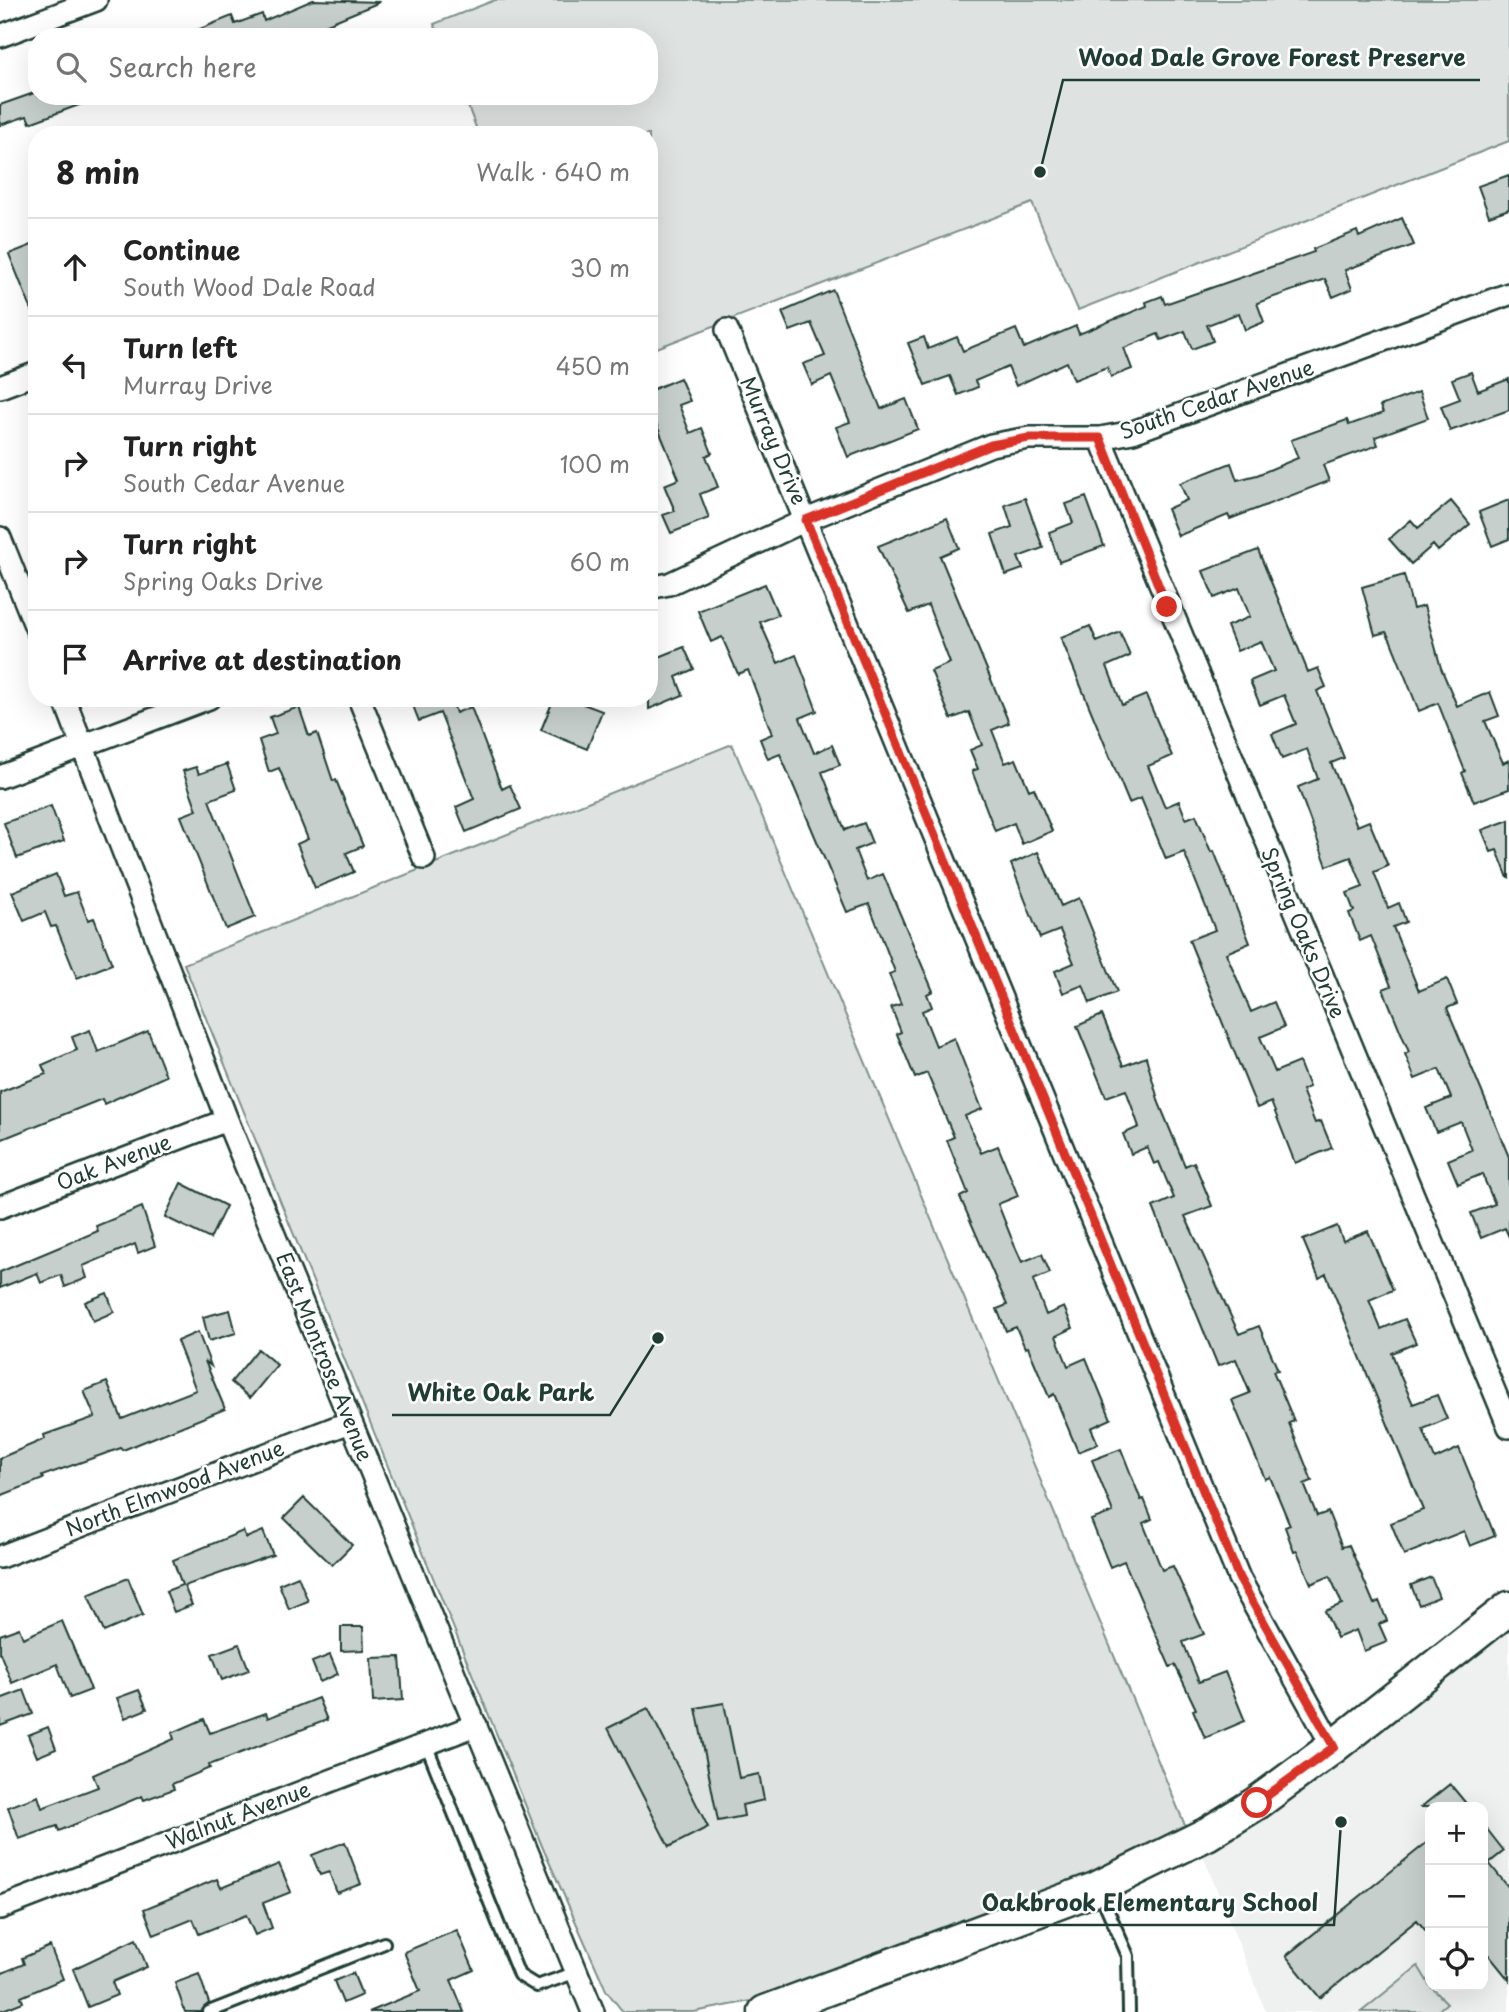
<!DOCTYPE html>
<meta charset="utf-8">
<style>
:root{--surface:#fff;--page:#f2f2f2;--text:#222;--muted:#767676;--line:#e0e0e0}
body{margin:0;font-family:"Playpen Sans",sans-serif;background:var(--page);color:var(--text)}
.controls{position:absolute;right:21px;bottom:21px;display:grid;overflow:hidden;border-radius:14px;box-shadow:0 7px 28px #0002}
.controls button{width:63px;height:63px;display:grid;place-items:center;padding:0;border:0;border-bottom:2px solid var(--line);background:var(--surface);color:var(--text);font:35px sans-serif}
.stop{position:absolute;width:21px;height:21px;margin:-16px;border:5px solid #d93025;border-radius:50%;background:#fff}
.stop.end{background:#d93025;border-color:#fff;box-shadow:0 2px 7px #0008}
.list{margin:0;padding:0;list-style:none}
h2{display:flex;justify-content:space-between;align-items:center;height:91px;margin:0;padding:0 28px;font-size:30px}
h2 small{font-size:23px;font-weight:400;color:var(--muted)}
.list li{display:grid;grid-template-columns:46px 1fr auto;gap:21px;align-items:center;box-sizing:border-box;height:98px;padding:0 28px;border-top:2px solid var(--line)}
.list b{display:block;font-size:26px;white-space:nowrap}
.list p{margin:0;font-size:23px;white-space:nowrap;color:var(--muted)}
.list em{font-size:23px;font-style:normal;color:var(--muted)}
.icon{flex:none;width:38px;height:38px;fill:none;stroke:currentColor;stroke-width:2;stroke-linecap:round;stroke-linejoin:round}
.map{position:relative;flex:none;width:1509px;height:2012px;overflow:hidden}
.search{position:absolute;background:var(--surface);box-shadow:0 7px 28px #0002;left:28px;top:28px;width:630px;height:77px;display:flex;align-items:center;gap:18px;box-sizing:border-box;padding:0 24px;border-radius:28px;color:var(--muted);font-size:26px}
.panel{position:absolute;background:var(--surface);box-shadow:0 7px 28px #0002;left:28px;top:126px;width:630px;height:581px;border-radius:28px}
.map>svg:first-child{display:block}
.built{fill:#eef1f0;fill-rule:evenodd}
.green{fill:#dee3e2;stroke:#7e908b;stroke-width:2}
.building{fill:#c7cfcc;stroke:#1f3d34;stroke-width:2}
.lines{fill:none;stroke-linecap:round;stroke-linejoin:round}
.service-casing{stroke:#1f3d34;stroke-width:16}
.minor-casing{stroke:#1f3d34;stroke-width:26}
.secondary-casing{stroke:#1f3d34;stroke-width:37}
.service{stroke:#fff;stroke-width:10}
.minor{stroke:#fff;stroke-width:21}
.secondary{stroke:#fff;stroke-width:32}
.route{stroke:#d93025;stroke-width:9}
.labels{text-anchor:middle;stroke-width:5;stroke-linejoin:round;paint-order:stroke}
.street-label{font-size:21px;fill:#1f3d34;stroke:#fff}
.leader{fill:none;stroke:#1f3d34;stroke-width:2.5}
.callout-dot{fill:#1f3d34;stroke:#fff;stroke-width:2.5}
.callout-label{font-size:23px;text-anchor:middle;font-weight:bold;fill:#1f3d34;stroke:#fff;stroke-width:5;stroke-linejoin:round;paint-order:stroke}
</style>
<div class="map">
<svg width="1509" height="2012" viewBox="0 0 1509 2012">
<rect width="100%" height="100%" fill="#fff"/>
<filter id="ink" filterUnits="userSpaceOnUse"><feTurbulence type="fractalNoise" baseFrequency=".0143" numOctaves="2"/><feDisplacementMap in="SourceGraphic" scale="14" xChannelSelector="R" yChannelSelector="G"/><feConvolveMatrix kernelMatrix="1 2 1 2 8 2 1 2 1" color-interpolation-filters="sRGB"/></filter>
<g filter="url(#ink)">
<path class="built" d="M1509,1626V2012H1266L1202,1853ZM1430,1807H1483V1986H1430Z"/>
<path class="green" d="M495,0H1509V141L1078,310L1032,203L649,351V135H479L464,96H649V37H440L434,24Z
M732,744L1187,1830L1090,1876L756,2000L694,2012H623L606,1990L542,1846L184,964Z
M1418,1966L1430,1986L1447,2003L1436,2012H1361Z"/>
<path class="building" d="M313,0L380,2L296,37H180L232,16L235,24L262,14L264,21Z
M37,92V96L98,98L30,123L27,116L0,125V105Z
M1509,175V209L1489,216L1478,186Z
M1402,218L1414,245L1345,270L1352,289L1333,297L1325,279L1257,303L1264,322L1245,330L1239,313L1207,325L1213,341L1192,349L1185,331L1161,340L1158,334L1124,348L1132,369L1111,377L1107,367L1074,380L1067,362L1016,386L1008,367L975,381L978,387L958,395L950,376L925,385L908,343L924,337L928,349L957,337L963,351L1016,329L1024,348L1076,326L1079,334L1147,306L1146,302L1162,296L1165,304L1314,252L1313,249L1357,231L1359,237Z
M37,243V321H36L9,254Z
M833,290L881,409L906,399L918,429L848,457L836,427L850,422L831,376L812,385L803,364L825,356L811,323L790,331L782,312Z
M1471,372L1478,391L1509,379V410L1450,431L1441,406L1460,399L1452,379Z
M680,378L690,401L679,405L690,433L702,428L712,453L706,456L718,487L700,494L709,518L671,533L663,515L675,511L664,485L679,479L653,416L649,417V391Z
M1419,392L1428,418L1375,437L1378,445L1323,465L1329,481L1230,519L1228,515L1178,536L1167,509L1187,500L1180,483L1231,463L1237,480L1257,475L1298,458L1291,440L1347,420L1349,425L1383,413L1380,406Z
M1086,497L1104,546L1059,562L1049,532L1073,523L1066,504Z
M1025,498L1043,548L1018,557L1023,569L1006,575L992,534L1012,527L1005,505Z
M1509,500V539L1492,546L1479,512Z
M1451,501L1470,524L1438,551L1433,545L1411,564L1389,539L1411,520L1418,528Z
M947,518L959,548L940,556L1009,723L992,730L1005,763L1016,759L1029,790L1034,788L1052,831L1022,844L1014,823L995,831L972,771L978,769L970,750L982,745L969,712L951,719L931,671L950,663L928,605L909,613L878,546Z
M1258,550L1308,672L1318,668L1326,687L1317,691L1344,758L1331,763L1357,826L1369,821L1388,866L1374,872L1388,908L1399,903L1406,922L1393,927L1419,991L1447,979L1457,1004L1447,1008L1509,1157V1237L1505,1228L1481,1238L1471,1213L1495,1204L1482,1174L1458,1184L1448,1160L1472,1150L1461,1122L1436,1132L1426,1108L1451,1098L1439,1069L1415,1079L1405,1054L1409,1052L1383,989L1391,986L1371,936L1360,941L1349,913L1354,911L1347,893L1363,887L1351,857L1327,866L1298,787L1318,779L1307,749L1282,759L1272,734L1296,724L1284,695L1260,705L1250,681L1274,671L1261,641L1237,651L1227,626L1250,617L1239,588L1214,598L1203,571Z
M1404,575L1413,609L1424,606L1441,668L1457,706L1490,692L1499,716L1485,721L1503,763L1509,760V789L1474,802L1462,773L1465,771L1438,703L1419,711L1390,639L1386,632L1375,635L1362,587Z
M765,584L778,615L760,622L778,663L796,655L804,676L817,711L800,718L814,753L832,745L840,765L822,772L845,830L864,823L872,843L855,850L867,881L883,874L933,991L927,994L932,1007L922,1011L936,1046L954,1038L982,1109L965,1116L981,1153L998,1146L1018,1196L998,1204L1013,1242L1022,1262L1042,1254L1050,1273L1033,1280L1046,1315L1064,1307L1073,1328L1056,1336L1068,1366L1086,1358L1111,1419L1091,1428L1098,1444L1078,1452L1054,1394L1049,1397L1028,1347L1025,1348L1016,1327L1006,1331L997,1309L1007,1305L960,1197L968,1193L947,1140L954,1137L927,1073L915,1078L897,1034L901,1032L891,1007L901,1004L889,974L895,972L869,904L847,912L780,754L768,759L760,739L772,734L748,670L738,674L722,637L711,642L698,611Z
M1090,626L1097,642L1120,632L1130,656L1107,666L1122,705L1146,695L1172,756L1148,766L1165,807L1179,801L1186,819L1196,815L1211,852L1214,851L1250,943L1226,953L1251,1012L1274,1002L1284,1027L1260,1037L1275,1072L1299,1062L1309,1087L1302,1090L1315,1123L1321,1121L1332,1148L1295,1163L1271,1102L1257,1108L1189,940L1215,930L1184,852L1166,859L1141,798L1129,803L1061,638Z
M684,647L694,669L676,677L683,695L649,709V661Z
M410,698H474L454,707L456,713L471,707L502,789L510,785L521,809L466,832L456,807L474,799L440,713L419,721Z
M554,698H586L583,704L602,711L587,749L541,730Z
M299,707L309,736L317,733L333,781L336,780L363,846L346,853L354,872L315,888L297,844L308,839L279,768L269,772L259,740L276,734L270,717Z
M227,764L236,790L209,800L255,917L226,929L181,816L197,810L183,771L196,767L199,774Z
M51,806L64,841L17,858L4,823Z
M1509,820V878H1508L1497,850L1491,852L1482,830Z
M1038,852L1061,906L1079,898L1117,992L1090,1003L1083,985L1063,993L1055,971L1074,963L1060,930L1040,938L1011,864Z
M56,874L64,896L77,892L88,920L94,918L112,964L77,978L56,926L51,927L45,912L24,921L12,892Z
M1102,1015L1123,1066L1146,1057L1159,1103L1185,1166L1194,1162L1212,1206L1185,1216L1239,1334L1259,1326L1278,1370L1273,1371L1294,1421L1289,1423L1312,1481L1304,1484L1317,1516L1328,1512L1342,1547L1349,1545L1374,1604L1379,1601L1387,1621L1379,1624L1387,1642L1364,1651L1356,1630L1337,1638L1325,1611L1342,1604L1330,1576L1311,1584L1297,1551L1294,1552L1285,1527L1290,1525L1270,1477L1265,1479L1232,1400L1250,1393L1236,1359L1218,1366L1153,1207L1174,1198L1159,1162L1154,1164L1147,1147L1131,1154L1123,1134L1139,1127L1126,1090L1106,1097L1077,1026Z
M90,1030L98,1052L148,1031L166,1076L104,1104L102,1099L0,1140V1092L46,1074L42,1065L77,1050L72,1037Z
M181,1183L226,1206L210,1239L165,1217Z
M142,1207L155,1246L138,1253L135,1244L83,1266L87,1278L65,1287L61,1275L41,1283L37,1273L0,1288V1272L98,1231L96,1226Z
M1337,1226L1343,1241L1368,1231L1393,1290L1369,1300L1381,1329L1405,1319L1416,1343L1392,1353L1400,1375L1413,1404L1437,1395L1447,1419L1423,1429L1435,1459L1459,1448L1495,1536L1470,1546L1464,1531L1404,1555L1391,1523L1423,1510L1326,1274L1319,1278L1303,1240Z
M107,1293L114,1312L93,1321L85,1302Z
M230,1310L236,1333L209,1341L203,1317Z
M198,1332L211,1366L205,1361L225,1409L123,1450L121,1448L42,1476L43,1479L0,1496V1458L45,1439L44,1435L95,1417L84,1391L107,1382L122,1419L196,1390L177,1341Z
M258,1349L277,1365L250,1398L231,1382Z
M1121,1449L1141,1500L1144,1499L1152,1519L1143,1523L1162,1570L1173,1566L1204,1634L1183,1642L1199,1682L1225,1672L1245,1721L1205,1738L1193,1710L1196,1709L1175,1665L1170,1667L1124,1561L1110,1567L1091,1520L1113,1512L1092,1460Z
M304,1498L352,1545L332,1565L284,1518Z
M243,1531L246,1538L263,1531L273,1555L184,1586L192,1605L174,1612L166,1591L182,1585L173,1560Z
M298,1576L308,1601L289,1609L279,1584Z
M1431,1577L1439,1597L1419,1605L1411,1585Z
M128,1578L143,1615L104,1632L88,1595Z
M62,1621L91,1690L70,1698L57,1664L12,1683L0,1653V1635L19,1628L23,1638Z
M341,1627H363L364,1650L341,1651Z
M239,1644L249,1670L222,1680L212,1654Z
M330,1655L338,1674L320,1682L312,1662Z
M400,1657L403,1700L373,1702L371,1658Z
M24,1690L33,1714L0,1726V1699Z
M139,1690L147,1709L125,1718L117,1698Z
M318,1698L327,1720L209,1765L210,1768L172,1784L174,1789L144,1800L142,1796L59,1831L57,1826L19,1839L8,1807L38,1796L42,1808L98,1787L93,1775L174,1739L172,1733L204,1719L210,1733L266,1713L268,1718Z
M724,1703L739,1778L759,1774L764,1800L742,1805L744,1816L718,1821L696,1708Z
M648,1708L708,1827L669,1847L608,1728Z
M48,1727L56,1749L37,1757L28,1735Z
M1450,1784L1469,1807H1421Z
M1483,1824L1504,1851L1489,1863L1509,1888V1980L1483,1948Z
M1430,1840V1936L1417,1920L1320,1998L1286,1956Z
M345,1842L361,1884L337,1893L329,1872L320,1875L312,1855Z
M279,1864L291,1892L263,1903L272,1928L255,1935L246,1915L199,1934L193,1919L154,1935L144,1909L217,1879L221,1888Z
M457,1930L474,1970L451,1980L464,2012H369L420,1991L404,1952Z
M136,1939L147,1967L112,1982L117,1995L88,2007L73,1969Z
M50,1946L63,1979L21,1997L23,2002L0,2011V1974L24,1964L22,1958Z
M353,1973L362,1995L343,2003L334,1981Z
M199,1974L209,2003L201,2012H185L175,1983Z"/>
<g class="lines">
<defs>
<path id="service" d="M426,1744L519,1975L537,1986L577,1972
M1099,1890L1128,1956L1129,2012
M209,2012L384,1943"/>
<path id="minor" d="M0,36L96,0
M727,330L1239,1578L1333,1747
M0,387L37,373
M1100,438L1509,1427
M0,538L37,630
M649,588L669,584L806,520L991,445L1029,438H1100L1133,432L1509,294
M64,698L227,1120L593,2012
M359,698L424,858
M0,777L209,698
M0,1207L227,1120
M0,1557L350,1422
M0,1908L476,1725"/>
<path id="secondary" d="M765,2012L1095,1889L1207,1834L1257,1803L1333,1747L1509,1608"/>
</defs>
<use href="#service" class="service-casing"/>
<use href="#minor" class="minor-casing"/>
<use href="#secondary" class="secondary-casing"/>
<use href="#service" class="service"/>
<use href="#minor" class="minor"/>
<use href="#secondary" class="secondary"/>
</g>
</g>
<g class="lines" filter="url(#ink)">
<path class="route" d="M1167,607L1100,438H1029L991,445L806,520L1239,1578L1334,1747L1257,1803"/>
</g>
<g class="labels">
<g class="street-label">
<text transform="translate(1217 400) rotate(-19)" y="7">South Cedar Avenue</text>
<text transform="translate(773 441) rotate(67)" y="7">Murray Drive</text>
<text transform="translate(1303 933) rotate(67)" y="7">Spring Oaks Drive</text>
<text transform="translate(114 1163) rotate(-21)" y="7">Oak Avenue</text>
<text transform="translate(324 1357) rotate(68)" y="7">East Montrose Avenue</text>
<text transform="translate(175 1489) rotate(-21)" y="7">North Elmwood Avenue</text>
<text transform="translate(238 1816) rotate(-21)" y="7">Walnut Avenue</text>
</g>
</g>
<path class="leader" d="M1040 172L1063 80H1480M658 1338L610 1415H392M1341 1822L1334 1925H966"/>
<g class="callout-dot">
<circle cx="1040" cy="172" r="7"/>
<circle cx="658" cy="1338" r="7"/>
<circle cx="1341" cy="1822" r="7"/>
</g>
<g class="callout-label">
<text x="1272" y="66">Wood Dale Grove Forest Preserve</text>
<text x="501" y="1401">White Oak Park</text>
<text x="1150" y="1911">Oakbrook Elementary School</text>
</g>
</svg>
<div class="controls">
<button>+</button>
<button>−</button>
<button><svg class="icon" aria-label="locate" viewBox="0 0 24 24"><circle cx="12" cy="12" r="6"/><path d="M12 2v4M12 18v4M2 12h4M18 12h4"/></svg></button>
</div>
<div class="stop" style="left:1257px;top:1803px"></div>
<div class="stop end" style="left:1167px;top:607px"></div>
<div class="search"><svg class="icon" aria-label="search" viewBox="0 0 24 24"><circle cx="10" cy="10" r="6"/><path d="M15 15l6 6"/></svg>Search here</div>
<section class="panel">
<h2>8 min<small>Walk · 640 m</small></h2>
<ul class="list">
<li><svg class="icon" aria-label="ahead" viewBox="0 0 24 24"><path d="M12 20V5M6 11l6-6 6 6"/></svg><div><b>Continue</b><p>South Wood Dale Road</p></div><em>30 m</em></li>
<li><svg class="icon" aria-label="left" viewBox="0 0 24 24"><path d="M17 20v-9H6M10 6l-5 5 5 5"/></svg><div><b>Turn left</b><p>Murray Drive</p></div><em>450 m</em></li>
<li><svg class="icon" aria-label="right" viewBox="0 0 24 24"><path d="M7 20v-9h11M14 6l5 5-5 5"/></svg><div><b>Turn right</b><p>South Cedar Avenue</p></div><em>100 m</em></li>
<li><svg class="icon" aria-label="right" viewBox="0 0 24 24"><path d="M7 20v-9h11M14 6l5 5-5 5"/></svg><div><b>Turn right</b><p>Spring Oaks Drive</p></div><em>60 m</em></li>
<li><svg class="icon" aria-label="arrive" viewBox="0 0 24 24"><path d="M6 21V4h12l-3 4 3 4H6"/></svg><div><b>Arrive at destination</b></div></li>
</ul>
</section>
</div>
